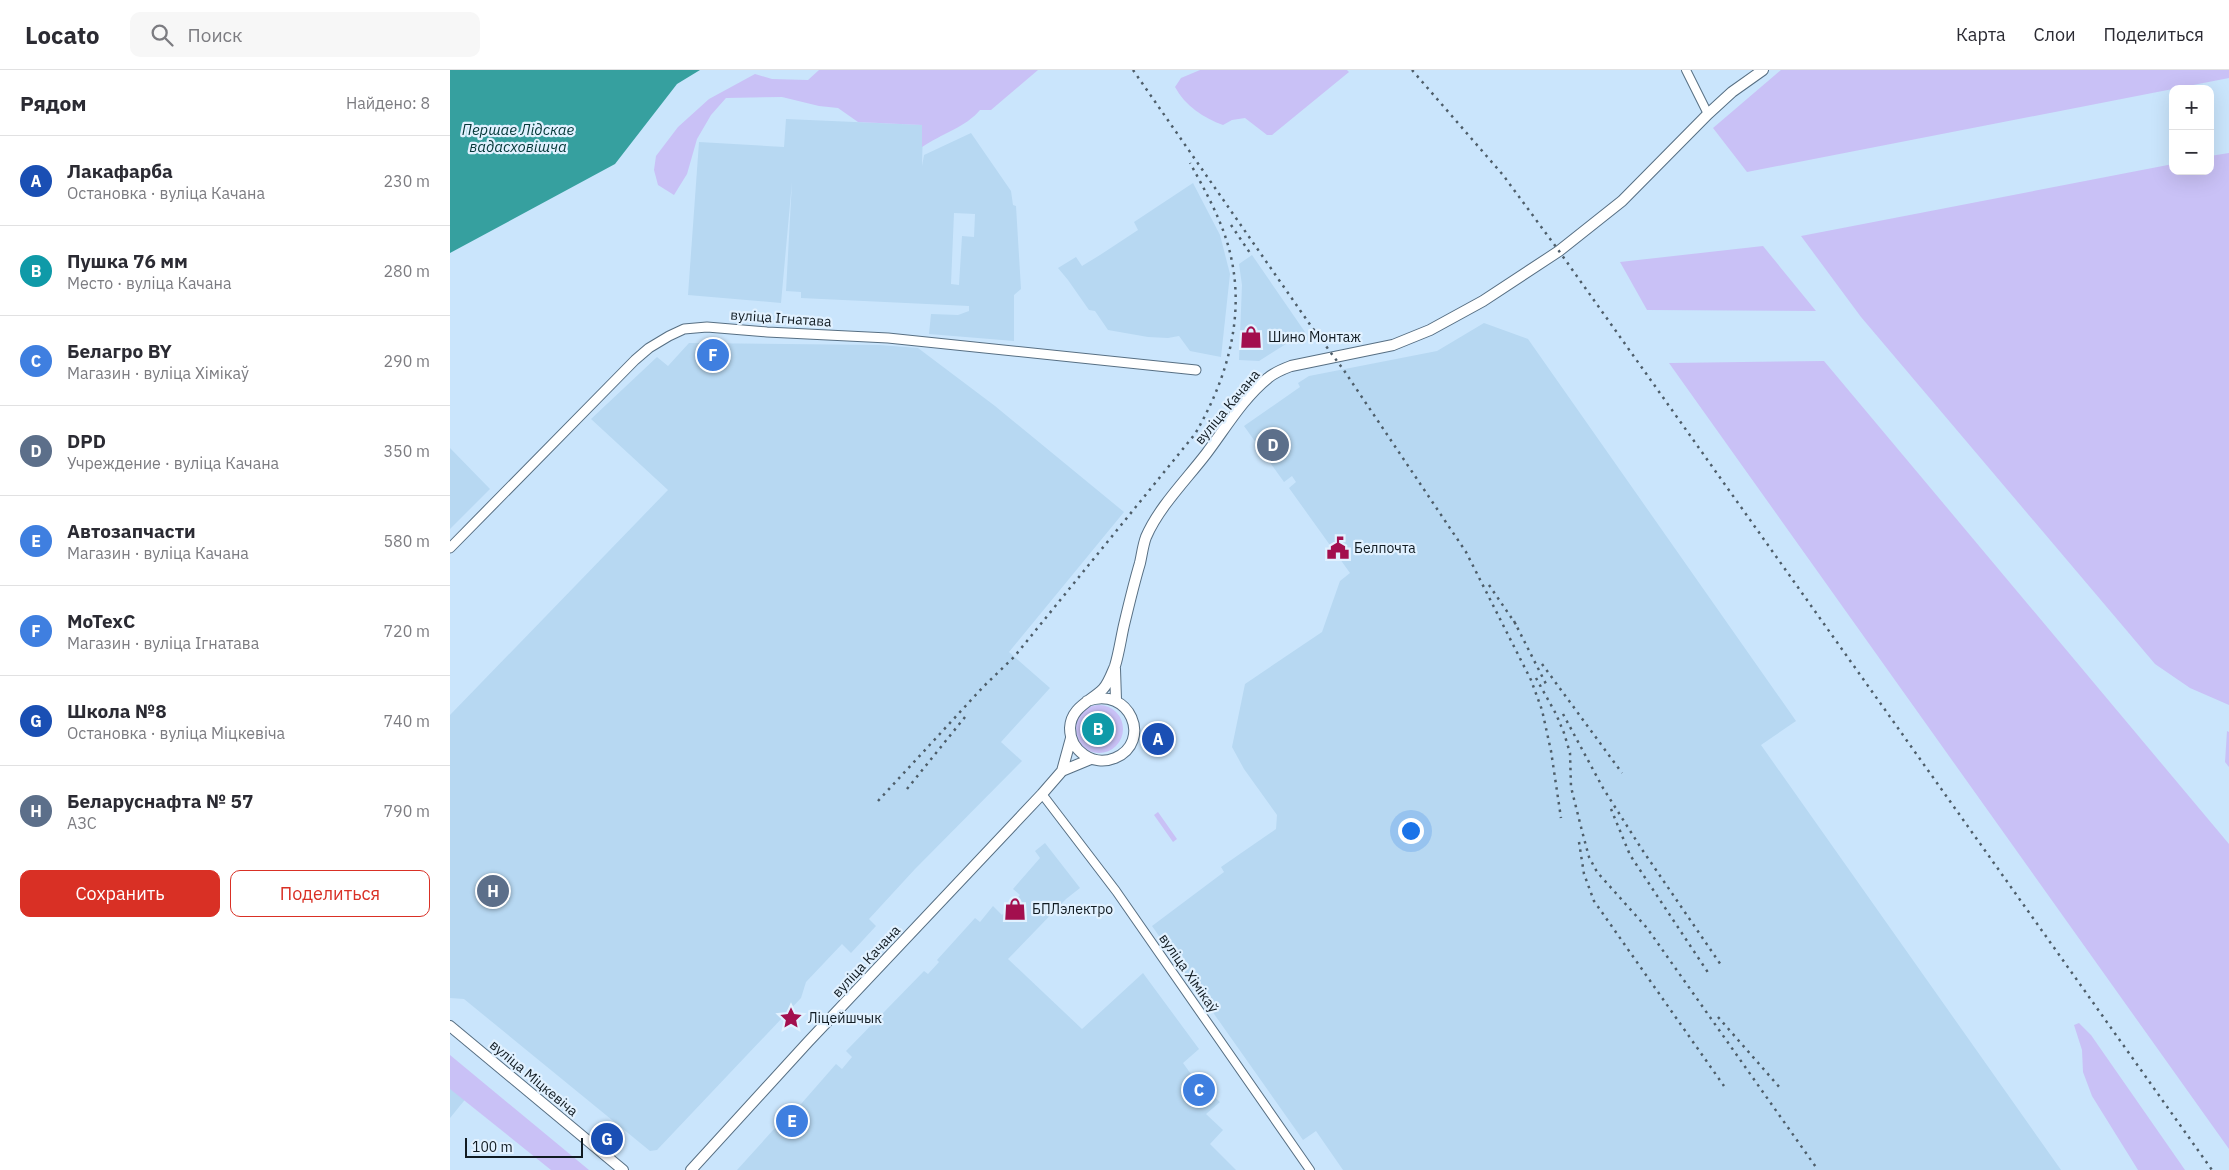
<!DOCTYPE html>
<html lang="ru">
<meta charset="utf-8">
<style>
:root{--surface:#fff;--page:#f7f7f7;--text:#2b2b33;--muted:#7c7c81;--line:#e1e1e2;--accent:#d93025}
body{margin:0;font-family:"IBM Plex Sans",sans-serif;background:var(--page);color:var(--text)}
.controls{position:absolute;right:15px;top:15px;display:grid;overflow:hidden;border-radius:10px;box-shadow:0 5px 20px #0002}
.controls button{width:45px;height:45px;display:grid;place-items:center;padding:0;border:0;border-bottom:1px solid var(--line);background:var(--surface);color:var(--text);font:25px sans-serif}
.scale{position:absolute;left:15px;bottom:12px;width:118px;box-sizing:border-box;padding-left:5px;border:2px solid #111b22;border-top:0;font-size:14px;line-height:18px;white-space:nowrap;color:#111b22;-webkit-text-stroke:4px #e1f1ff;paint-order:stroke}
.you{position:absolute;left:960px;top:760px;width:18px;height:18px;margin:-12px;border:4px solid #fff;border-radius:50%;background:#1a73e8;box-shadow:0 0 0 8px #1a73e833}
.badge{display:grid;place-items:center;width:32px;height:32px;border-radius:50%;background:var(--accent);color:#fff;font-size:16px;font-weight:700}
.pin{position:absolute;translate:-50% -50%;border:2px solid #fff;box-shadow:0 1px 5px #0006}
.list{margin:0;padding:0;list-style:none}
h2{display:flex;justify-content:space-between;align-items:center;height:65px;margin:0;padding:0 20px;font-size:21px}
h2 small{font-size:16px;font-weight:400;color:var(--muted)}
.list li{display:grid;grid-template-columns:32px 1fr auto;gap:15px;align-items:center;box-sizing:border-box;height:90px;padding:0 20px;border-top:1px solid var(--line)}
.list b{display:block;font-size:19px;white-space:nowrap}
.list p{margin:0;font-size:16px;white-space:nowrap;color:var(--muted)}
.list em{font-size:16px;font-style:normal;color:var(--muted)}
.actions{display:flex;gap:10px;padding:15px 20px}
.actions a{flex:1;padding:11px 0;border:1px solid var(--accent);border-radius:10px;text-align:center;font-size:18px;color:var(--accent)}
.actions .main{background:var(--accent);color:#fff}
.icon{flex:none;width:28px;height:28px;fill:none;stroke:currentColor;stroke-width:2;stroke-linecap:round;stroke-linejoin:round}
.map{position:relative;flex:none;width:1779px;height:1100px;overflow:hidden}
header{display:flex;align-items:center;gap:30px;box-sizing:border-box;height:70px;padding:0 25px;background:var(--surface);border-bottom:1px solid var(--line)}
header strong{font-size:24px}
nav{display:flex;gap:28px;margin-inline-start:auto;font-size:18px}
.search{width:350px;height:45px;background:var(--page);display:flex;align-items:center;gap:12px;box-sizing:border-box;padding:0 18px;border-radius:10px;color:var(--muted);font-size:19px}
main{display:flex}
aside{flex:1;background:var(--surface)}
.map>svg:first-child{display:block}
.built{fill:#b7d8f2;fill-rule:evenodd}
.green{fill:#c9c1f6}
.water{fill:#36a09f}
.lines{fill:none;stroke-linecap:round;stroke-linejoin:round}
.minor-casing{stroke:#576f83;stroke-width:10}
.tertiary-casing{stroke:#576f83;stroke-width:11}
.secondary-casing{stroke:#576f83;stroke-width:12}
.minor{stroke:#fff;stroke-width:8}
.tertiary{stroke:#fff;stroke-width:9}
.secondary{stroke:#fff;stroke-width:10}
.rail{stroke:#4e5e6a;stroke-width:2.5;stroke-dasharray:2.5 5;stroke-linecap:butt}
.labels{text-anchor:middle;stroke-width:4.5;stroke-linejoin:round;paint-order:stroke}
.street-label{font-size:14px;fill:#111b22;stroke:#e1f1ff}
.poi-label{font-size:14px;fill:#111b22;stroke:#e1f1ff;text-anchor:start}
.water-label{font-size:15px;font-style:italic;fill:#043737;stroke:#e1f1ff}
</style>
<header>
<strong>Locato</strong>
<div class="search"><svg class="icon" aria-label="search" viewBox="0 0 24 24"><circle cx="10" cy="10" r="6"/><path d="M15 15l6 6"/></svg>Поиск</div>
<nav><a>Карта</a><a>Слои</a><a>Поделиться</a></nav>
</header>
<main>
<aside>
<h2>Рядом<small>Найдено: 8</small></h2>
<ul class="list">
<li><span class="badge" style="background:#1a4fb4">A</span><div><b>Лакафарба</b><p>Остановка · вуліца Качана</p></div><em>230 m</em></li>
<li><span class="badge" style="background:#0f9aa8">B</span><div><b>Пушка 76 мм</b><p>Место · вуліца Качана</p></div><em>280 m</em></li>
<li><span class="badge" style="background:#3f7fe0">C</span><div><b>Белагро BY</b><p>Магазин · вуліца Хімікаў</p></div><em>290 m</em></li>
<li><span class="badge" style="background:#5c6f8a">D</span><div><b>DPD</b><p>Учреждение · вуліца Качана</p></div><em>350 m</em></li>
<li><span class="badge" style="background:#3f7fe0">E</span><div><b>Автозапчасти</b><p>Магазин · вуліца Качана</p></div><em>580 m</em></li>
<li><span class="badge" style="background:#3f7fe0">F</span><div><b>MoTexC</b><p>Магазин · вуліца Ігнатава</p></div><em>720 m</em></li>
<li><span class="badge" style="background:#1a4fb4">G</span><div><b>Школа №8</b><p>Остановка · вуліца Міцкевіча</p></div><em>740 m</em></li>
<li><span class="badge" style="background:#5c6f8a">H</span><div><b>Беларуснафта № 57</b><p>АЗС</p></div><em>790 m</em></li>
</ul>
<div class="actions"><a class="main">Сохранить</a><a>Поделиться</a></div>
</aside>
<div class="map">
<svg width="1779" height="1100" viewBox="0 0 1779 1100">
<rect width="100%" height="100%" fill="#cae5fc"/>
<path class="built" d="M336,49L473,55L472,96L474,85L521,63L561,121L563,135L566,136L571,219L564,225V271L479,264L481,244L508,245L519,241V236L351,228V222L336,221L342,112L331,233L238,225L249,72L334,77ZM504,143L525,144L524,167L512,166L509,215L501,214Z
M743,113L770,165L780,204L771,287L740,281L729,266L718,268L698,267L658,260L645,241L639,240L618,210L608,198L626,187L632,196L650,185L688,160L684,152Z
M802,185L855,262L809,291L789,290L792,215L789,194Z
M1034,253L1078,269L1346,651L1311,675L1611,1100H893L866,1061L853,1070L702,856L774,802L771,797L826,759L827,745L794,699L782,677L795,614L872,562L890,511L900,503L839,418L846,412L842,406L834,412L794,356L850,317L848,313L859,306L987,281Z
M239,273L430,275L468,278L545,336L674,442L559,582L600,618L551,672L572,691L465,799L419,849L426,856L401,883L392,874L356,912L351,928L207,1080L200,1081L14,929L0,928V645L218,420L141,349L207,287L218,296Z
M0,378L40,419L0,459Z
M595,773L630,818L616,829L558,889L632,959L693,903L749,979L733,993L746,1011L770,1032L756,1044L773,1060L760,1074L786,1100H287L334,1048L337,1050L386,994L392,999L402,987L396,981L474,901L478,904L489,892L487,890L525,848L530,852L543,836L552,845L570,825L563,819L590,788L585,781Z
M0,1004L22,1021L0,1048Z"/>
<path class="green" d="M369,0H588L541,40H530C516,57 491,64 472,77V55L408,52L388,38L369,36L332,27L276,28L261,45L247,69L237,104L224,125L208,115L204,100L206,86L228,57L259,29L305,4L322,9L358,10Z
M750,0H897L899,2L822,65H817L795,48L782,50L773,55C754,48 735,36 725,17L731,8Z
M1331,0H1779V8L1297,102L1263,58Z
M1779,83V635L1740,618L1705,594L1411,247L1351,166L1723,94V101H1760V86Z
M1313,176L1366,241L1197,240L1170,192Z
M1374,291L1779,774V1079L1219,293Z
M625 659a24 24 0 1 1 48 0a24 24 0 1 1-48 0Z
M1777,661L1779,662V697L1775,692Z
M708,742L727,769L723,772L704,745Z
M1629,953L1641,965L1735,1100H1688L1642,1026L1633,1002L1632,980L1624,955Z
M0,985L139,1100H101L0,1019Z"/>
<path class="water" d="M0,0H250L227,14L165,94L0,183Z"/>
<g class="lines">
<defs>
<path id="minor" d="M1236,0L1258,44
M592,724L666,821L860,1100"/>
<path id="tertiary" d="M0,478L185,290L199,278L219,266L234,259L257,257L317,262L438,268L746,300"/>
<path id="secondary" d="M665,599L666,630
M637,631C680,615 703,672 665,688C643,697 620,681 620,658C621,637 640,632 653,619C658,614 662,603 665,596C669,583 671,568 674,555C679,534 684,513 690,493C692,484 693,475 696,467C709,437 736,410 756,384C775,359 793,328 818,308C825,302 833,299 841,296L943,275L980,260L1033,231L1109,181L1172,131L1258,44L1282,22L1313,0
M612,701L641,689
M0,956L173,1100
M241,1100L358,972L592,724L612,701L621,668"/>
</defs>
<use href="#minor" class="minor-casing"/>
<use href="#tertiary" class="tertiary-casing"/>
<use href="#secondary" class="secondary-casing"/>
<use href="#minor" class="minor"/>
<use href="#tertiary" class="tertiary"/>
<use href="#secondary" class="secondary"/>
<path class="rail" d="M683,0L861,256L893,299L1016,482L1081,610L1092,640L1101,681L1111,748
M962,0L1053,105L1109,181L1762,1100
M781,155L800,183
M1039,515L1067,556
M1064,551L1096,614
M1092,594L1172,703
M1086,608L1106,644L1114,663L1120,683L1121,717L1132,761L1139,787L1147,802L1197,858L1368,1100
M1113,644L1153,718L1191,778L1271,895
M457,719L515,647
M428,731L534,616L564,587L745,364C776,311 795,249 781,187C774,154 756,122 740,93
M1161,739L1180,785L1259,904
M1129,772L1134,804L1144,831L1274,1016
M1268,947L1331,1019"/>
</g>
<defs>
<symbol id="shop-bare" viewBox="-9 -9 18 18"><path d="M-5-2.5h2.3a2.7 3.5 0 0 1 5.4 0H5L5.5 6h-11ZM-1.5-2.5h3a1.5 2.3 0 0 0-3 0Z" fill="#a30f4e" stroke="#e1f1ff" stroke-width="2.5" paint-order="stroke"/></symbol>
<symbol id="civic-bare" viewBox="-9 -9 18 18"><path d="M-.6-6.5H3V-4.5H.6V-3L4-1V1h2V6H-6V1h2V-1L-.6-3ZM-1.2 2.5V6h2.4V2.5Z" fill="#a30f4e" stroke="#e1f1ff" stroke-width="2.5" paint-order="stroke"/></symbol>
<symbol id="sight-bare" viewBox="-9 -9 18 18"><path d="M0-6L1.8-2.2L6-1.7L2.9 1.2L3.7 5.4L0 3.3L-3.7 5.4L-2.9 1.2L-6-1.7L-1.8-2.2Z" fill="#a30f4e" stroke="#e1f1ff" stroke-width="2.5" paint-order="stroke"/></symbol>
</defs>
<g fill-rule="evenodd">
<use href="#shop-bare" x="785" y="251" width="32" height="32"/>
<use href="#civic-bare" x="872" y="462" width="32" height="32"/>
<use href="#shop-bare" x="549" y="823" width="32" height="32"/>
<use href="#sight-bare" x="325" y="932" width="32" height="32"/>
</g>
<g class="labels">
<g class="street-label">
<text transform="translate(331 248) rotate(4)" y="5">вуліца Ігнатава</text>
<text transform="translate(777 337) rotate(-50)" y="5">вуліца Качана</text>
<text transform="translate(416 891) rotate(-47)" y="5">вуліца Качана</text>
<text transform="translate(739 903) rotate(55)" y="5">вуліца Хімікаў</text>
<text transform="translate(84 1008) rotate(40)" y="5">вуліца Міцкевіча</text>
</g>
<g class="poi-label">
<text x="818" y="272">Шино Монтаж</text>
<text x="904" y="483">Белпочта</text>
<text x="582" y="844">БПЛэлектро</text>
<text x="358" y="953">Ліцейшчык</text>
</g>
<g class="water-label">
<text x="68" y="65">Першае Лідскае<tspan x="68" dy="17">вадасховішча</tspan></text>
</g>
</g>
</svg>
<div class="controls">
<button>+</button>
<button>−</button>
</div>
<div class="scale">100 m</div>
<div class="you"></div>
<div class="pin badge" style="left:708px;top:669px;background:#1a4fb4">A</div>
<div class="pin badge" style="left:648px;top:659px;background:#0f9aa8">B</div>
<div class="pin badge" style="left:749px;top:1020px;background:#3f7fe0">C</div>
<div class="pin badge" style="left:823px;top:375px;background:#5c6f8a">D</div>
<div class="pin badge" style="left:342px;top:1051px;background:#3f7fe0">E</div>
<div class="pin badge" style="left:263px;top:285px;background:#3f7fe0">F</div>
<div class="pin badge" style="left:157px;top:1069px;background:#1a4fb4">G</div>
<div class="pin badge" style="left:43px;top:821px;background:#5c6f8a">H</div>
</div>
</main>
